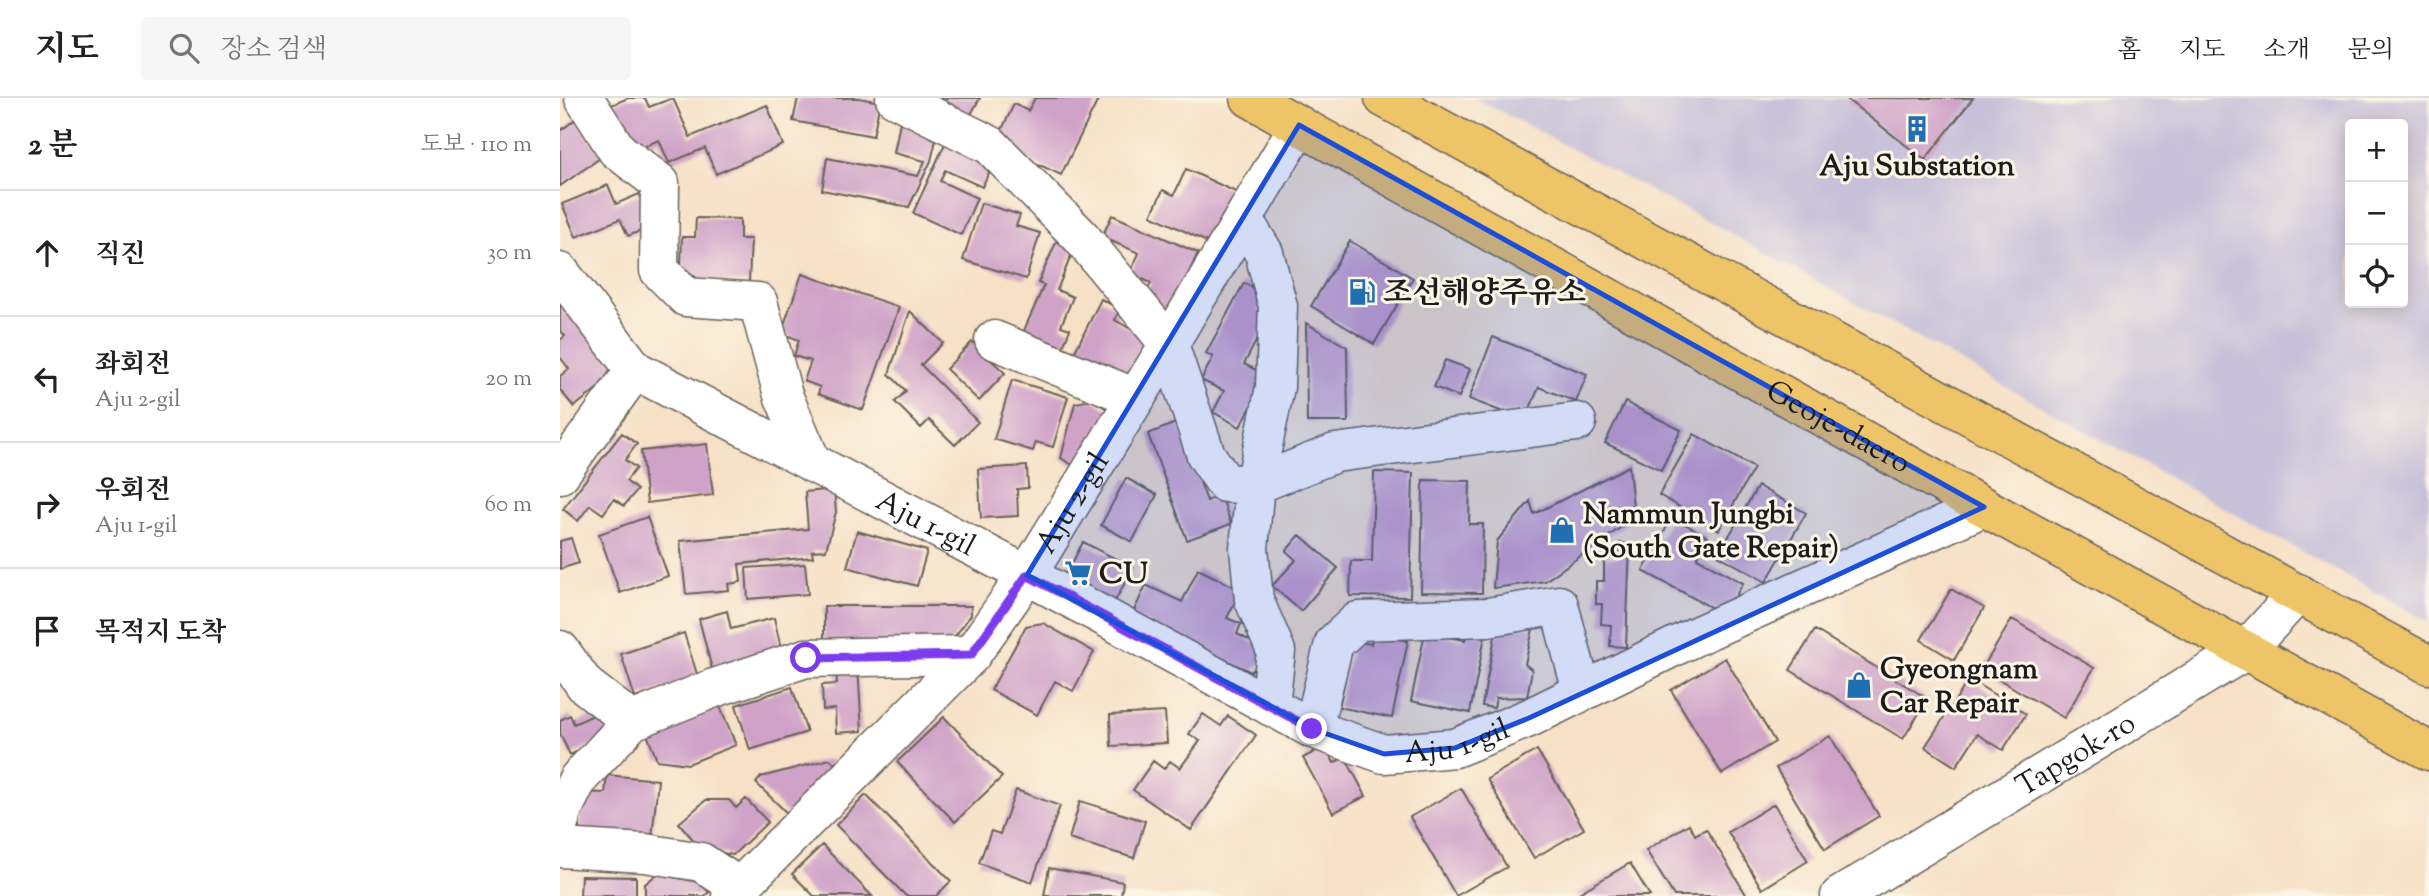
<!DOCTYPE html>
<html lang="ko">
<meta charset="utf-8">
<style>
:root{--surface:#fff;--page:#f6f6f6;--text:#222;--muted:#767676;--line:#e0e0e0}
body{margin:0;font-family:"Sorts Mill Goudy","Noto Serif KR",serif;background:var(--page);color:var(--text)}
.controls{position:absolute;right:21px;top:21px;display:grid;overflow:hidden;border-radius:7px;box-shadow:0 4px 18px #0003}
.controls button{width:63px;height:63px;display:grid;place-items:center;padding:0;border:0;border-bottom:2px solid var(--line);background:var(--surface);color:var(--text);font:35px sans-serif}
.stop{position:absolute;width:21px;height:21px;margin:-16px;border:5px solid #7c3aed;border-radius:50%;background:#fff}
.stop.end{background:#7c3aed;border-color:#fff;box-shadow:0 2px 7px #0008}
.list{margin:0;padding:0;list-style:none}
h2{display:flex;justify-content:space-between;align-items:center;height:91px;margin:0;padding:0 28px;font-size:30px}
h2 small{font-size:23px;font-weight:400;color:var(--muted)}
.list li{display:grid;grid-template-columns:46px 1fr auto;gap:21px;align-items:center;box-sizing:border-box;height:126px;padding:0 28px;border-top:2px solid var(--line)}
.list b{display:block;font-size:26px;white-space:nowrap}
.list p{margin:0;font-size:23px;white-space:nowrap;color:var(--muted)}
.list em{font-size:23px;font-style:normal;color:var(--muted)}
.icon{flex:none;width:38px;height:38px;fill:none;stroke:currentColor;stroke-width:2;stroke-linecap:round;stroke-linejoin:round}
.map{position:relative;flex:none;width:1869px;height:798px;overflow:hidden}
header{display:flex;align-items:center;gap:42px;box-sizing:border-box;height:98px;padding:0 35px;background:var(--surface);border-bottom:2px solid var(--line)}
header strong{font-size:33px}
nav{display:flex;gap:38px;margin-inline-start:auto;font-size:24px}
.search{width:490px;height:63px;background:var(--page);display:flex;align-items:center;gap:18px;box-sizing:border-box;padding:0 24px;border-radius:7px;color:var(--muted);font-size:26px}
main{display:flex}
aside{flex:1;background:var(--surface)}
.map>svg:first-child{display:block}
.industrial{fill:#c6c0d9;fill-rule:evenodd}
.building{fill:#cfa2c8}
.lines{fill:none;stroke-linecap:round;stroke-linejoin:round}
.minor-casing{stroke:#686158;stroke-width:41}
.highway-casing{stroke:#686158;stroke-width:41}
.minor{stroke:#fff;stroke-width:38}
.highway{stroke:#eec469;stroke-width:38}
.route{stroke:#7c3aed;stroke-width:9}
.marked{fill:#1d4ed8;fill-opacity:0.2;stroke:#1d4ed8;stroke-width:5;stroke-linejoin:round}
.labels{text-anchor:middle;stroke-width:6;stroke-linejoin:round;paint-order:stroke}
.poi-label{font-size:30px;font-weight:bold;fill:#1c1c1c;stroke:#fcf5e5;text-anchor:start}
.street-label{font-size:30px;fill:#1c1c1c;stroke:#fcf5e5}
</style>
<header>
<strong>지도</strong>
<div class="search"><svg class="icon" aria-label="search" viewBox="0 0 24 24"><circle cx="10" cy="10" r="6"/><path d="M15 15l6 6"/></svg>장소 검색</div>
<nav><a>홈</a><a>지도</a><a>소개</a><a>문의</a></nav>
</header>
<main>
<aside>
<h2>2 분<small>도보 · 110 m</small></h2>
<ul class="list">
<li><svg class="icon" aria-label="ahead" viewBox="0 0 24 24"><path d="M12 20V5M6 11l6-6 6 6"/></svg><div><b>직진</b></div><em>30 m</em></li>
<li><svg class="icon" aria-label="left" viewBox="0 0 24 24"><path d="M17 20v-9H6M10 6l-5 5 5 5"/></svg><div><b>좌회전</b><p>Aju 2-gil</p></div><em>20 m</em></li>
<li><svg class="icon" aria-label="right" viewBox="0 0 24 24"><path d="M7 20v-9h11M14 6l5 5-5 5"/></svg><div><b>우회전</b><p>Aju 1-gil</p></div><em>60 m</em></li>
<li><svg class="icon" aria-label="arrive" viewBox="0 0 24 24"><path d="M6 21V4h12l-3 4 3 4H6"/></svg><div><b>목적지 도착</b></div></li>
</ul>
</aside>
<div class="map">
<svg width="1869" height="798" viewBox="0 0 1869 798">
<rect width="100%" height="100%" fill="#fcf5e5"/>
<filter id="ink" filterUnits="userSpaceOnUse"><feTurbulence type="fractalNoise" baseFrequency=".0143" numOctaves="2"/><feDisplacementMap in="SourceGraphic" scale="14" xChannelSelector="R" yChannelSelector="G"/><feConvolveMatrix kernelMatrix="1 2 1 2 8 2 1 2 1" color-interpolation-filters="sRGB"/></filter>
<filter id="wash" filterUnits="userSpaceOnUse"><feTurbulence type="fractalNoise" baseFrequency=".00686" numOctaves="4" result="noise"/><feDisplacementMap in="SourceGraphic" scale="28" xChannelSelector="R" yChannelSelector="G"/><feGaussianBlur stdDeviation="1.57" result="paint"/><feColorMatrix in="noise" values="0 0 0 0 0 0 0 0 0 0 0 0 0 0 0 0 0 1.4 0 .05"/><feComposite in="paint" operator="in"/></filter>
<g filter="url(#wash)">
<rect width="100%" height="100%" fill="#f6e1c6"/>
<path class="industrial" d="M915,0H1869V524L1157,128ZM1790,26H1843V205H1790Z"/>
<g id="blocks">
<path class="building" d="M68,0H85L89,9L113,0L130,39L207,7L223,47L156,76L145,50L109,65L99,42L69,55L49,8Z
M238,0H299L320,4L313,38L233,23Z
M377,0H420L410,18Z
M475,0H533L538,2L501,77L435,46L454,6L468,13Z
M1285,0H1413L1365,62Z
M341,19L379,29L371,63L349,109L262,92L267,60L358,78L365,63L334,55Z
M16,21L43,58L0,88V33Z
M388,39L436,60L422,89L385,72L380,83L417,100L401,137L353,115Z
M626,71L678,95L653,147L591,117L603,92L614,97Z
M48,87L56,106L84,94L98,126L68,138L60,121L16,139L2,106Z
M421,105L460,117L456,128L480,135L466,181L403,162Z
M552,117L638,155L611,214L594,206L596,199L586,195L591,185L570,175L579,155L542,139Z
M136,120L180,121V141H191L189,184L140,183L121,167L122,139H135Z
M498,140L515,148L497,192L513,199L501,228L510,231L501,254L462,237L484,187L478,185Z
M790,143L853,180L814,246L751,208Z
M242,176L339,209L303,312L258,296L260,289L244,283L251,263L234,258L239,242L221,235Z
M684,185L706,197L698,213L709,219L684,266L708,278L680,329L653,314L664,293L641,282L653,259L646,255Z
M0,194L61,272L14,309L0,292V278L9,271L0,259V242L5,238L0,232Z
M541,201L560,211L555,222L589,241L565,287L512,259Z
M350,213L383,245L361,267L418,324L395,347L369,322L361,330L335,304L346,293L329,276Z
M746,225L787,249L788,324H747Z
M933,239L1027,276L1016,304L979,289L969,313L943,314L909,301Z
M412,244L445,275L419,303L386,271Z
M885,262L910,271L899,299L874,289Z
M452,282L508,299L493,349L476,344L473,353L434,341Z
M532,302L549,312L514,368L501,360L515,305Z
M1065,304L1121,332L1101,372L1045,345Z
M618,324L647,403L661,397L671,426L627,442L588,336Z
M62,335L77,346L65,362L76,370L66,383L77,392L64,408L54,401L43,416L30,407L18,423L3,411Z
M1134,336L1194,370L1159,432L1099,397Z
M147,346L153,397L87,405L81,353Z
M467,368L468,390L457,391L458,418L421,420L418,371Z
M1069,368L1074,420L985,483L933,490L937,443L970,403L974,416Z
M814,374L853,375L850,499L790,498L791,463H812Z
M566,380L597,397L572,444L541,427Z
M863,382L910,383L909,426H923L922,495L861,494Z
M1198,388L1246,415L1206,484L1158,457Z
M274,391L276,414L266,452L252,453L253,459L179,466L181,484L168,486L169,492L126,496L120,443L248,431L245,394Z
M87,419L108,478L60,495L39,436Z
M1112,419L1148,439L1137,460L1183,485L1165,517L1083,473Z
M297,433L367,453L357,488L287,469Z
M740,437L778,470L741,513L712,488L736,462L726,453Z
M11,440L19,465L0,471V443Z
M523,444L573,470L554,505L505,479Z
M1059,445L1070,446L1066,549L1050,548L1051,527L1041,526L1042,506H1036V483H1044V460H1058Z
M245,466L248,496L188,501L186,470Z
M638,471L681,492L667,520L681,526L677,536L700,548L703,562L691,574L572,517L586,487L622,504Z
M1391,491L1424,510L1394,562L1361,542Z
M264,508H411V517L389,546L264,545Z
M167,513L171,531L214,520L222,554L152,571L139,521Z
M1452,521L1534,570L1504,620L1422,571Z
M483,525L534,554L513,593L495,583L477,617L431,592L466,528Z
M958,528L973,531L965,566L972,572L967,599L936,600L934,610L922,608L935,538Z
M1255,532L1368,601L1343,641L1230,572Z
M906,534L925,538L910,615L851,603L865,535L905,542Z
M124,535L138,579L75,600L61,556Z
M813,536L848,543L832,620L779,609L793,543L811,546Z
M1165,560L1215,644L1162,676L1111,592Z
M298,569L302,633L276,635L275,611L263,612L262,587L277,586L276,571Z
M1409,581L1466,616L1443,652L1417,636L1396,669L1365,649Z
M232,589L247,634L190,652L176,607Z
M159,606L176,647L128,666L97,662L87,636Z
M40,614L51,637L10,657L0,636V622L10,617L14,626Z
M605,614L607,645L551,648L550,617Z
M643,616L661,628L668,618L696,637L631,732L573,692L593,663L604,671L610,663L620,670L640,643L629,636Z
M384,619L442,679L395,724L337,664Z
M1270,638L1319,718L1265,751L1216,670Z
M765,648L774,665L785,659L806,698L773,715L743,660Z
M977,652L1024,731L974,760L927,681Z
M270,661L277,668L228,716L196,685L201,679Z
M47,677L98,682L92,740L19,734L22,694L45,695Z
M901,690L947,769L896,798L850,719Z
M456,692L500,708L472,784L419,765L431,733L440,736Z
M306,697L391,783L376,798H346L276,727Z
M186,701L208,724L173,757L141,751L119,725L146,702H169L176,710Z
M520,703L585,723L574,760L509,741Z
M1214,706L1248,763L1202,791L1168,734Z
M1129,726L1135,737L1146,731L1187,798H1114L1086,752Z
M262,747L312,798H254L232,776Z
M1070,765L1090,798H1014Z
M489,770L563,784L561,798H484Z
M97,776L139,784L149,794L145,798H85V786Z
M21,778L76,779V798H20Z"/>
</g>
</g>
<g filter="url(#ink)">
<use href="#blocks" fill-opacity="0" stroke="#686158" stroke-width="2"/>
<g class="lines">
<defs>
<g id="minor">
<path d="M24,0L57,52L100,85L99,172L126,199L198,204L223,297L252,365"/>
<path d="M335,0L430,47L521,139L609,246L646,357L665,385L695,387L775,355L1017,324"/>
<path d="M683,121L704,155L718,208L715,289L695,387L689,450L694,502L716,553L710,608"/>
<path id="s1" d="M0,174L75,272L467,477L753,631L824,656L895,650L969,620L1138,537L1424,409"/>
<path d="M434,242L576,300"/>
<path d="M0,376L75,272"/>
<path d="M0,552L25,587L72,623"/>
<path d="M753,631L774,545L798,523L928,519L999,507L1022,594"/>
<path d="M0,723L1,715L18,681L72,623L154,590L246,560L411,557"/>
<path d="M0,750L85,755L141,764L179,789"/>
<path id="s2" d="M171,798L411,557L467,477L609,246L739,27"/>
<path id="s3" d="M1280,798L1685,553L1738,495"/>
</g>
<g id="highway">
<path id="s4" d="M690,0L1424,409L1869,653"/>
<path d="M824,0L1869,567"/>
</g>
</defs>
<use href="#minor" class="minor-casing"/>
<use href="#highway" class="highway-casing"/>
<use href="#minor" class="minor"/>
<use href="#highway" class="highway"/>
</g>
</g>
<g class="lines" filter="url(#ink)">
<path class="route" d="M246,560L411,557L467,477L752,631"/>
</g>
<path class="marked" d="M739,27L1424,409L969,620L895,650L824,656L753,631L467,477Z"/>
<defs>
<symbol id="building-bare" viewBox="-9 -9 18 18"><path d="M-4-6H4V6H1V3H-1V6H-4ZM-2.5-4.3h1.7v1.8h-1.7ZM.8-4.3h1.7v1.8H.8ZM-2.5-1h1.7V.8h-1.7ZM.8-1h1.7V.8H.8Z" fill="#1f6fb2" stroke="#fcf5e5" stroke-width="2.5" paint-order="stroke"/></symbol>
<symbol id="fuel-bare" viewBox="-9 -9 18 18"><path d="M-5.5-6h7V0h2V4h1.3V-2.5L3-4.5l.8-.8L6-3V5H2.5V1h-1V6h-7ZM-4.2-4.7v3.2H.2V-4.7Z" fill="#1f6fb2" stroke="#fcf5e5" stroke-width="2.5" paint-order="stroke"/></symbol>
<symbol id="shop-bare" viewBox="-9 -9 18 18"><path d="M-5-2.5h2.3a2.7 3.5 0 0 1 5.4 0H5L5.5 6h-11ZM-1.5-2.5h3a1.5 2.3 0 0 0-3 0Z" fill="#1f6fb2" stroke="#fcf5e5" stroke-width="2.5" paint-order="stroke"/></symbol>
<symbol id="supermarket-bare" viewBox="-9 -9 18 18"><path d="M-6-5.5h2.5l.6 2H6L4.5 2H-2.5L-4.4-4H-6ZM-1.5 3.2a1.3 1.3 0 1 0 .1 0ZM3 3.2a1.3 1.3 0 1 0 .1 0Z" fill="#1f6fb2" stroke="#fcf5e5" stroke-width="2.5" paint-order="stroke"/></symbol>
</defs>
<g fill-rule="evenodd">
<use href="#building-bare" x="1338" y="12" width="38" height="38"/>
<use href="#fuel-bare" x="783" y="175" width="38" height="38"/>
<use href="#shop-bare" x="983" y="413" width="38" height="38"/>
<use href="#supermarket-bare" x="499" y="456" width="38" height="38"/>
<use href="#shop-bare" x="1280" y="568" width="38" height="38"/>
</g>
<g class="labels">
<g class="poi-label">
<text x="1357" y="77" text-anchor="middle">Aju Substation</text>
<text x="823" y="204">조선해양주유소</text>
<text x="1023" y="425">Nammun Jungbi<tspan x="1023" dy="34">(South Gate Repair)</tspan></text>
<text x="539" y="485">CU</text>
<text x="1320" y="580">Gyeongnam<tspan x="1320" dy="34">Car Repair</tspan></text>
</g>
<g class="street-label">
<text dy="10" stroke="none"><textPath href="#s4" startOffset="674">Geoje-daero</textPath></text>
<text dy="10" stroke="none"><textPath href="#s2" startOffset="523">Aju 2-gil</textPath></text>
<text dy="10" stroke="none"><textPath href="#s1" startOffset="452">Aju 1-gil</textPath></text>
<text dy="10" stroke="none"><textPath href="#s1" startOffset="1040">Aju 1-gil</textPath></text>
<text dy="10" stroke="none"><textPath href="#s3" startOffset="275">Tapgok-ro</textPath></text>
</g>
</g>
</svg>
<div class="controls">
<button>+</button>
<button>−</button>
<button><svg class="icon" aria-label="locate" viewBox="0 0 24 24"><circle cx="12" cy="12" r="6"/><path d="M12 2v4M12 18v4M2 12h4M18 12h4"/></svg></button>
</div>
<div class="stop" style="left:246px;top:560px"></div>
<div class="stop end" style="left:752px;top:631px"></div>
</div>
</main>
